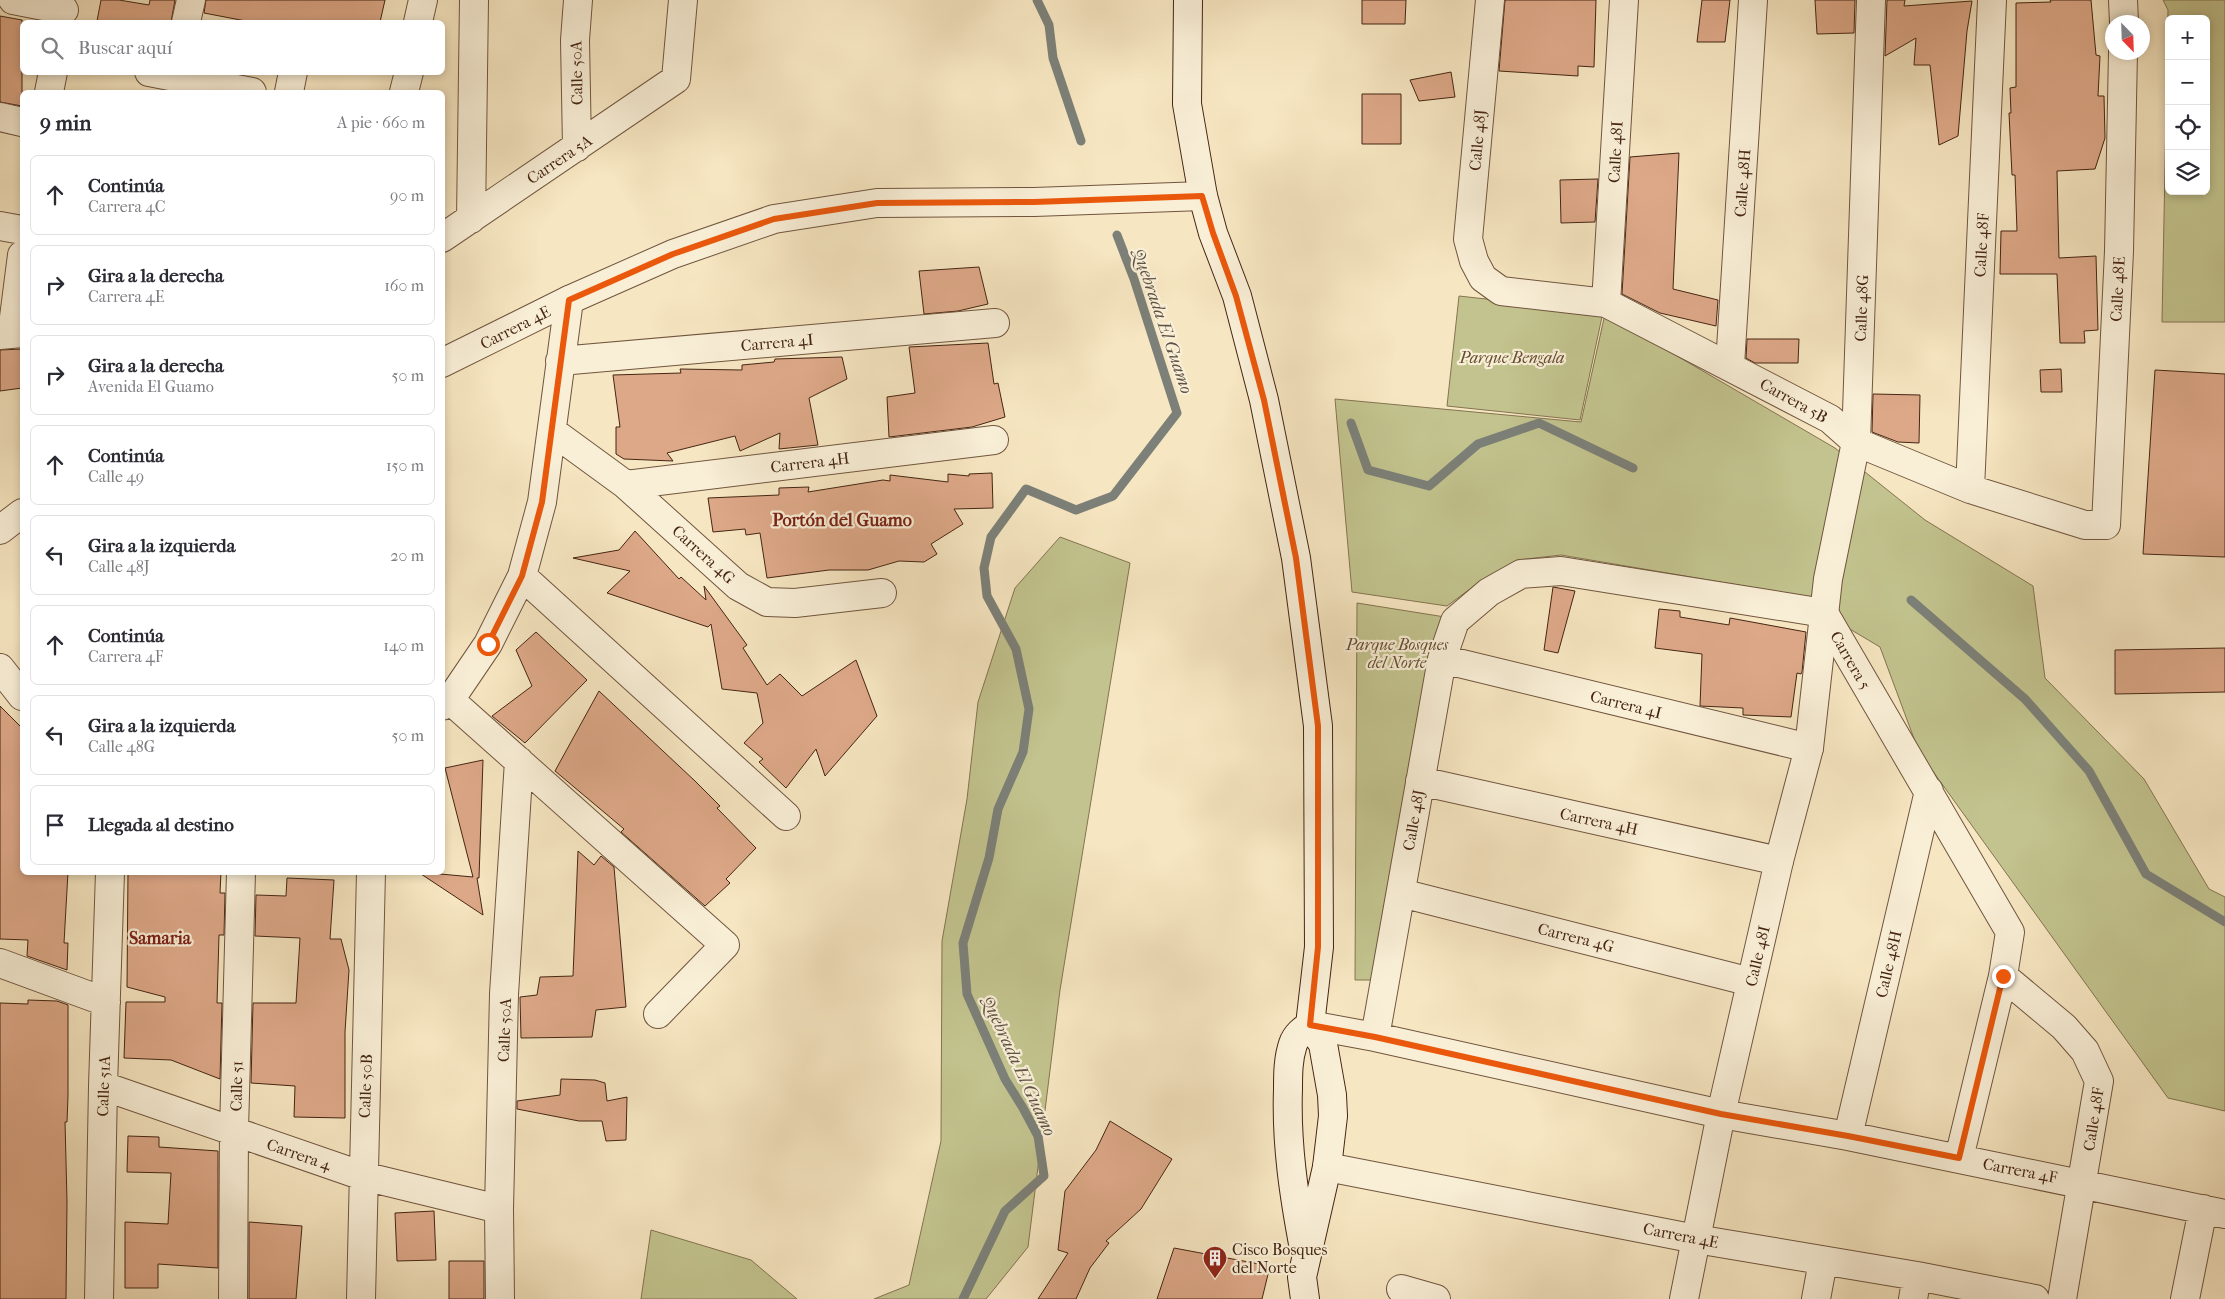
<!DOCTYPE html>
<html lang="es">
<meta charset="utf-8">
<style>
:root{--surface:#fff;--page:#f2f2f3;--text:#2b2b33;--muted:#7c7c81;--line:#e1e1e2}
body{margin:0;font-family:"IM FELL French Canon",serif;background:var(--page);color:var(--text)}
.controls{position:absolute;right:15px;top:15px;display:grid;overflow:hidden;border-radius:8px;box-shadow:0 2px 8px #0003}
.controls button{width:45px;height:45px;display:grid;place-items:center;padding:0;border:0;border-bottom:1px solid var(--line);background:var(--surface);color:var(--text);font:25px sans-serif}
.compass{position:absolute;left:2105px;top:15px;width:45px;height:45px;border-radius:50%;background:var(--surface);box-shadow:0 2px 8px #0003;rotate:157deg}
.stop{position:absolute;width:15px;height:15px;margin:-11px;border:4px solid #ea580c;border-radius:50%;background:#fff}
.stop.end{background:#ea580c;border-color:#fff;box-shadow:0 1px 5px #0008}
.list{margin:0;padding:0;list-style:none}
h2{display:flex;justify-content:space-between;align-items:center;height:65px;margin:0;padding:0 20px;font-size:21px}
h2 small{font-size:16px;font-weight:400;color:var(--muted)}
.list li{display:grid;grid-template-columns:32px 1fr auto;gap:15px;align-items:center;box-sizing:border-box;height:80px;margin:0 10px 10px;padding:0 10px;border:1px solid var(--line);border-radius:8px}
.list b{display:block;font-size:19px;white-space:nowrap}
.list p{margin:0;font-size:16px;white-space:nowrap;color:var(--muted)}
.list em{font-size:16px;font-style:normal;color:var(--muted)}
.icon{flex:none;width:28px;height:28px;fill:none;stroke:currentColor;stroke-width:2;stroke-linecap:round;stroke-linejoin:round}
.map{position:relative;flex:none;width:2225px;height:1299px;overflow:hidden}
.search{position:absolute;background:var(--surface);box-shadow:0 2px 8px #0003;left:20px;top:20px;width:425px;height:55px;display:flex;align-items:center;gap:12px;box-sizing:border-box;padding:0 18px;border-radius:8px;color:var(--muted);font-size:19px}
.panel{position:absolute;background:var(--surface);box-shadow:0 2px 8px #0003;left:20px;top:90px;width:425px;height:785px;border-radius:8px}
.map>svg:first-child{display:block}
.green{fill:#c2c38e;stroke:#847450;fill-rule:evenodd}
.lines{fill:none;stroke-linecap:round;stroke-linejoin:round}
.stream{stroke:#7c8078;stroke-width:9}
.building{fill:#dda888;stroke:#452512}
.minor-casing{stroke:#71553e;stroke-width:30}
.tertiary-casing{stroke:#71553e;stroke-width:30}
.secondary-casing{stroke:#452512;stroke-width:30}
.minor{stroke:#f9efd7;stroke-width:28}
.tertiary{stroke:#f9efd7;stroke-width:28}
.secondary{stroke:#f9efd7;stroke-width:28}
.route{stroke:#ea580c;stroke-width:6}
.labels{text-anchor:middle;stroke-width:4.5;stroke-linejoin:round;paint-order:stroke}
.street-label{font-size:16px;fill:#452512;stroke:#f9efd7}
.park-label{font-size:16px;font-style:italic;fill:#644c31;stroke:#f9efd7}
.poi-label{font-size:16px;fill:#452512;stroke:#f9efd7;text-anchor:start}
.water-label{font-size:18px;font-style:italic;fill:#605345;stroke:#f9efd7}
.neighbourhood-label{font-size:18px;font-weight:bold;fill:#7a1f14;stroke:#f9efd7}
</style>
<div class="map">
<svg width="2225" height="1299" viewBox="0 0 2225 1299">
<rect width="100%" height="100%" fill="#f6e6c1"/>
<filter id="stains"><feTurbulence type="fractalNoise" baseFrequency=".004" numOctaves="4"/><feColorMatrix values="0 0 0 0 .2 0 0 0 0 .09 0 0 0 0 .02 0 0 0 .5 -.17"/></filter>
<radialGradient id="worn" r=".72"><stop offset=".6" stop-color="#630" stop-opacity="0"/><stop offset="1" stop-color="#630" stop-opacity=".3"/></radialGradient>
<path class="green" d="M2163,0H2225V322H2162L2168,10ZM2169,19H2206V191H2169Z
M1459,296L1603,312L1580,420L1447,406Z
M1605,314L1835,448L1925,520L2033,586L2045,678L2144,779L2209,889L2225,897V1111L2168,1098L1919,752L1880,647L1791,594L1561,555L1518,560L1482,580L1447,606L1352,592L1335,399L1581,422Z
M1060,537L1130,563L1060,990L1028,1247L986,1299H874L909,1285L941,1141L942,941L967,799L978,702L1015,588Z
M1357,603L1445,617L1372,980H1355Z
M651,1230L751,1260L797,1299H641Z"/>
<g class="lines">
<path class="stream" d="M1037,0L1049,25L1053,58L1081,141
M1351,423L1368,470L1429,486L1478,444L1539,423L1633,468
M1911,600L2025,699L2089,771L2146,874L2225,922
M963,1299L1005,1211L1044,1176L1038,1136L1023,1108L1005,1079L967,994L963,943L989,858L998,809L1023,752L1029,709L1016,649L987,596L984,568L991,537L1026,489L1076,510L1113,496L1177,413L1134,279L1117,235"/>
</g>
<path class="building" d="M101,0H119L149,5L150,0H175L171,22H110L97,21Z
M206,0H385L380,22H251L204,13Z
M1362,0H1406L1405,24H1362Z
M1505,0H1596L1594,67L1578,66V76L1499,71Z
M1702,0H1730L1725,42H1697Z
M1815,0H1855L1854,33L1817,34Z
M1887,0H1905L1904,6L1972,1L1967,31L1958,136L1939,145L1930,65H1914L1916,38L1885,56Z
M2050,0H2091L2096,55L2100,56L2098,96H2104L2105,138L2095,169L2057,171L2059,258L2096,256L2098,330L2084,331L2085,343H2060L2057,274H2000L2001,231H2017L2015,175H2012L2009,113H2011L2010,88L2016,87V3L2051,2Z
M0,16L22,20V106L0,102Z
M1451,72L1455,97L1419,101L1410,80Z
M1362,94H1401V144H1362Z
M1679,153L1673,289L1718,300L1716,326L1660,313L1622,294L1630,157Z
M1598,179L1595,222L1561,223L1560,180Z
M979,267L988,304L958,311L924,314L919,271Z
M1747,339H1799L1798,363H1755L1746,358Z
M988,343L994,384L998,383L1005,417L972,427L889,437L887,397L915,393L909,347Z
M22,349V388L0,391V350Z
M842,357L847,379L809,398L818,445L779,449L780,433L740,451L735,436L667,453L673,461L624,459L616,454V427H620L613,375L681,373L680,369L742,370V365L774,362L775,359Z
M2061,369L2062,392H2041L2040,370Z
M2155,370L2225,374V557L2143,554Z
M1873,394L1920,395L1919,443L1898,442L1872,432Z
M992,473L993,508L954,509L963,524L931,544L937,554L924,562L899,561L868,570H829L767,578L760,533L746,535L745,529L713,532L708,498L779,495V488L809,487L808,492L883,480L890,481V475L948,482V474L969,476V474Z
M635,531L679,579L681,577L706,600L704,586L747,645L743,648L767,685L780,674L802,696L856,660L877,716L825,776L816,749L786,788L759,762L763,759L744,743L763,723L757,693L722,689L711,624L708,627L607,593L630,571L573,558L619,550Z
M1553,587L1575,591L1558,653L1544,650Z
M1659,609L1680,611V617L1729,625L1730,618L1806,632L1802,672L1801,674L1797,673L1791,717L1743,715V708L1700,706L1702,654L1655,648Z
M536,632L587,680L525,743L492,716L532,686L516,650Z
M2225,648V692L2115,694V650Z
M599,691L695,781L720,806L717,808L756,848L726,879L730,883L705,906L621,832L624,829L555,771Z
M0,706L22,728V872H68L64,943H68L67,970L27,956L28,940L0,939Z
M483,760L479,878H477L483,915L418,872L473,877L445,768Z
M578,851L594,865L601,856L614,867L626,1007L596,1010L592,1037L521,1038L520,997L537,995L540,977L573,976Z
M128,872L179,874V872H221L220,893H225L224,935H219L217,1003H222L220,1079L171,1060L124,1058L126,1002H165V997L127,987Z
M287,878L334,880L330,939H341L349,970L345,1032V1118L294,1117L295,1086L251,1083L253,1003H296L300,938L255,936L256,895L286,896Z
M28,1000L57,1001L68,1005V1096L67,1122H65L67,1201L66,1299H0V1003L28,1004Z
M561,1079L595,1080L605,1083L607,1101L627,1097L626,1140L606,1141L602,1121H579L517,1109V1101L560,1095Z
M1110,1121L1172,1159L1141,1209L1106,1241L1109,1243L1090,1268L1076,1299H1038L1068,1253L1058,1250L1065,1191L1096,1150Z
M128,1136L159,1137V1147L218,1151V1268L158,1264V1288H125V1222L168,1224L171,1173L127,1172Z
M434,1211L436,1260L397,1261L395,1213Z
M249,1222L302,1226L296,1299H249Z
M1174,1248L1270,1266L1262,1299H1157Z
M449,1261H484V1299H449Z"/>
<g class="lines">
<defs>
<path id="minor" d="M13,0L64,10
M1871,0L1856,442L1970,489L2085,525H2106L2119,251L2123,52
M2123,0L2124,22
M186,22L191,0
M149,72L252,92
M49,92L53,72
M289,92L293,72
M0,117L22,122
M577,147L575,40L578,0
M471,219L474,0
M0,226L22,230
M442,238L676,79L683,0
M12,333L22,255
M560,361L995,323
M1730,365L1753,0
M552,431L626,485L738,586L767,602L795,603L882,593
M626,485L994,440
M1970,489L1992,0
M522,576L786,816
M1442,659L1809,748
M0,668L22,696
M450,700L725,945L658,1014
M442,706L450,700L488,644L522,576L542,502L569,300
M1420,781L1779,861
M1401,893L1751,982
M0,963L106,1002
M2003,976L2064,1027L2085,1051L2099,1081L2062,1299
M1310,1025L1375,1037L1721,1114L1848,1136L2225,1214
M1375,1037L1442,659L1455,621L1489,592L1521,574L1561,571L1824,613L2010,932L2003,976L1959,1158
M103,1086L363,1176L499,1209
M1848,1136L1929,791
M1327,1167L1696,1239L1917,1276L2035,1299
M1401,1289L1436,1299
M99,1299L103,1086L110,872
M233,1299L234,1131L241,872
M361,1299L371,872
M500,1299L499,1209L504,994L519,761
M1816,1299L1823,1261
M1913,1299L1917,1276
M2185,1299L2203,1209"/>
<path id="tertiary" d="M1490,0L1468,239L1474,261L1483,278L1501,291L1606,303L1830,419L1856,442L1828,579L1809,748L1779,861L1721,1114L1684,1299
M418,22L423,0
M404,92L409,72
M1606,303L1624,0
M0,335L22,333
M442,363L569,300L673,254L774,219L877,203L1034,202L1203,196
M0,530L22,513"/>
<path id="secondary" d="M1188,0L1187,104L1203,196L1213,233L1237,296L1264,400L1296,558L1318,726L1319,947L1310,1025
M1304,1249C1294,1196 1286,1144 1288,1089C1288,1074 1288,1059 1293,1044C1296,1035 1303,1030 1310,1025
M1305,1299L1302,1277L1327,1167L1333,1116L1332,1095L1323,1044L1310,1025"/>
</defs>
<use href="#minor" class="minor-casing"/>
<use href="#tertiary" class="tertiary-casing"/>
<use href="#secondary" class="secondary-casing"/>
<use href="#minor" class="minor"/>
<use href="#tertiary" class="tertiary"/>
<use href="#secondary" class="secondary"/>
</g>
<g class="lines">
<path class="route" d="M488,644L522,576L542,502L569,300L673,254L774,219L877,203L1034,202L1202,196L1213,233L1236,296L1264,400L1296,558L1318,726V947L1310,1025L1375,1037L1721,1114L1848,1136L1959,1158L2003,976"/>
</g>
<defs>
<symbol id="building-pin" viewBox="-11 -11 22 30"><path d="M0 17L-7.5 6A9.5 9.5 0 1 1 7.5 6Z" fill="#8f2418" stroke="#f9efd7"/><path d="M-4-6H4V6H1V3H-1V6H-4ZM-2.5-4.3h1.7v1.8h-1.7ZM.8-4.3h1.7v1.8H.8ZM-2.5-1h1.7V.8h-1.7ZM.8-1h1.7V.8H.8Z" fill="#fff"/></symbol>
</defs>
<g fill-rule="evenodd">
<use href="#building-pin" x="1201" y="1244" width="28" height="38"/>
</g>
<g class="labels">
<g class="street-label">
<text transform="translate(576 73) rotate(-91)" y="6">Calle 50A</text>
<text transform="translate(1477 140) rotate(-85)" y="6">Calle 48J</text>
<text transform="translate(1615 152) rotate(-87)" y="6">Calle 48I</text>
<text transform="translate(559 159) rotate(-34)" y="6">Carrera 5A</text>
<text transform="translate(1742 183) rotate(-86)" y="6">Calle 48H</text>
<text transform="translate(1981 245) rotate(-87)" y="6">Calle 48F</text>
<text transform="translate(2117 289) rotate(-87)" y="6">Calle 48E</text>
<text transform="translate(1861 308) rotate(-88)" y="6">Calle 48G</text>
<text transform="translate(515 327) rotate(-27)" y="6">Carrera 4E</text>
<text transform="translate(777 342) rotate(-5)" y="6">Carrera 4I</text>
<text transform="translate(1794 400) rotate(29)" y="6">Carrera 5B</text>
<text transform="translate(810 462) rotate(-7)" y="6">Carrera 4H</text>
<text transform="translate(704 554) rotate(42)" y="6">Carrera 4G</text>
<text transform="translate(1851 660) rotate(60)" y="6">Carrera 5</text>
<text transform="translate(1626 704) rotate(14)" y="6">Carrera 4I</text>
<text transform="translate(1413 820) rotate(-80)" y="6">Calle 48J</text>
<text transform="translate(1599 821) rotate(12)" y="6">Carrera 4H</text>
<text transform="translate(1576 937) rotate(14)" y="6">Carrera 4G</text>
<text transform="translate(1757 956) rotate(-77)" y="6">Calle 48I</text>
<text transform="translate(1888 964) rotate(-77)" y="6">Calle 48H</text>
<text transform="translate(504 1030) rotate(-88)" y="6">Calle 50A</text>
<text transform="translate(103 1086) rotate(-88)" y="6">Calle 51A</text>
<text transform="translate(236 1086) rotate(-89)" y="6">Calle 51</text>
<text transform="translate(365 1086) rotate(-88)" y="6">Calle 50B</text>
<text transform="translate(2093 1119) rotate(-81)" y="6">Calle 48F</text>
<text transform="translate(299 1154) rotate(19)" y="6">Carrera 4</text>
<text transform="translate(2020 1170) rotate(11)" y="6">Carrera 4F</text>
<text transform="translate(1681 1235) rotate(11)" y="6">Carrera 4E</text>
</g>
<g class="park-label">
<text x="1512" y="363">Parque Bengala</text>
<text x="1397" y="650">Parque Bosques<tspan x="1397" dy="18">del Norte</tspan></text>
</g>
<g class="poi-label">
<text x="1232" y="1255">Cisco Bosques<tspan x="1232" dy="18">del Norte</tspan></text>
</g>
<g class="water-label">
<text transform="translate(1163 321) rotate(71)" y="6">Quebrada El Guamo</text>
<text transform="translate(1019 1066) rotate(65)" y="6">Quebrada El Guamo</text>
</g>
<g class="neighbourhood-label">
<text x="842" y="526">Portón del Guamo</text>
<text x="160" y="944">Samaria</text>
</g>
</g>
<rect width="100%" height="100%" filter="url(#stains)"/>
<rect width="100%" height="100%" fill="url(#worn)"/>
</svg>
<div class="controls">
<button>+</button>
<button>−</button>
<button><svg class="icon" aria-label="locate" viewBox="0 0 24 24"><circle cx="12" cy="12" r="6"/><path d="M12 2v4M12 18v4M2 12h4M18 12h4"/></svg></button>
<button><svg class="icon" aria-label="layers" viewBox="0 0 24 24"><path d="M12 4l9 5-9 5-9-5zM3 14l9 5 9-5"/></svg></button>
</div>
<svg class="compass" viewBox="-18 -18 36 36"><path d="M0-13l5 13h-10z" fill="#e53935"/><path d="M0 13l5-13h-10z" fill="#7c7c81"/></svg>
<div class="stop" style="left:488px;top:644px"></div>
<div class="stop end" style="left:2003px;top:976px"></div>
<div class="search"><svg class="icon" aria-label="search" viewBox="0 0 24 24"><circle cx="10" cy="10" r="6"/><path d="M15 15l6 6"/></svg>Buscar aquí</div>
<section class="panel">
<h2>9 min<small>A pie · 660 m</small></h2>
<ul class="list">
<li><svg class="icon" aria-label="ahead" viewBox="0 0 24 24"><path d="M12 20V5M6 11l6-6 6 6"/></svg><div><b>Continúa</b><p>Carrera 4C</p></div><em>90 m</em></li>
<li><svg class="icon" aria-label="right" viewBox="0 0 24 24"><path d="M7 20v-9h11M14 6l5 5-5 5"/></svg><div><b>Gira a la derecha</b><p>Carrera 4E</p></div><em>160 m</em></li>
<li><svg class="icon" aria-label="right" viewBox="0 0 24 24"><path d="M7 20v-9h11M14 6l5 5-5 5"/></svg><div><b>Gira a la derecha</b><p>Avenida El Guamo</p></div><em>50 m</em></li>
<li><svg class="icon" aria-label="ahead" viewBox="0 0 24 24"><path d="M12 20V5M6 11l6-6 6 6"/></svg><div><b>Continúa</b><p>Calle 49</p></div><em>150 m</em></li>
<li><svg class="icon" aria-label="left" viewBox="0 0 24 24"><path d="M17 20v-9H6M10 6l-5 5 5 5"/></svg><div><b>Gira a la izquierda</b><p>Calle 48J</p></div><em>20 m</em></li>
<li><svg class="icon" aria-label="ahead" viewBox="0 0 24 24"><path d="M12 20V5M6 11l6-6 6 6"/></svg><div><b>Continúa</b><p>Carrera 4F</p></div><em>140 m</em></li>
<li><svg class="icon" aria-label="left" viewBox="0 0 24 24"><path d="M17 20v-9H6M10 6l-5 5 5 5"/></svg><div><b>Gira a la izquierda</b><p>Calle 48G</p></div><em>50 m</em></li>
<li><svg class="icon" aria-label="arrive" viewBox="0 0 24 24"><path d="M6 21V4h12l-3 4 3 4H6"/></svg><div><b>Llegada al destino</b></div></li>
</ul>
</section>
</div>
